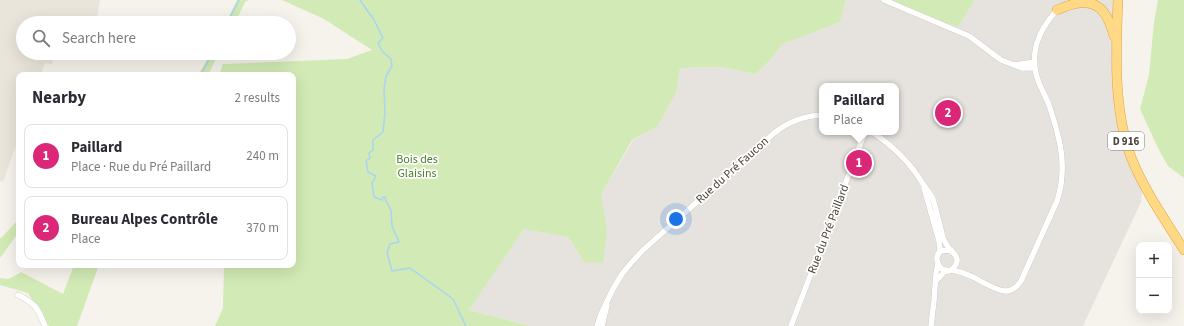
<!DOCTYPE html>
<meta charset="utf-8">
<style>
:root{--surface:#fff;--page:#f2f2f3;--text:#2b2b33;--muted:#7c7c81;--line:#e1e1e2;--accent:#db2777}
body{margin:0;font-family:"Source Sans 3",sans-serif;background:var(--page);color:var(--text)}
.controls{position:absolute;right:12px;bottom:12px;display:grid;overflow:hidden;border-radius:8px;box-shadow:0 4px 16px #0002}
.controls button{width:36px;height:36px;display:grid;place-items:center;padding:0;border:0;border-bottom:1px solid var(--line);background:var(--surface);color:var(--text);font:20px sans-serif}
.you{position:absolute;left:676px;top:219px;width:14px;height:14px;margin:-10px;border:3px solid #fff;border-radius:50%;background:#1a73e8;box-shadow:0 0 0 6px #1a73e833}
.badge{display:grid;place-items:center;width:26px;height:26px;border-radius:50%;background:var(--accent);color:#fff;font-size:13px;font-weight:700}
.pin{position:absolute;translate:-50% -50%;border:2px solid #fff;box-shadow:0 1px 4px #0006}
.popup{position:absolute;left:819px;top:83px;width:80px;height:52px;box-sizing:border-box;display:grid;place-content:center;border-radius:8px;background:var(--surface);filter:drop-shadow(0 1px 3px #0005);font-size:13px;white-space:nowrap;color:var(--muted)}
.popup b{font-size:15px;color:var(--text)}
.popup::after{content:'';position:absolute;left:50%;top:100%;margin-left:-8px;border:8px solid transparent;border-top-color:var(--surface)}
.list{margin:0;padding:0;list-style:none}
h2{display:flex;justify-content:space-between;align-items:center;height:52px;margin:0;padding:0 16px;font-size:17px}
h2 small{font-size:13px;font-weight:400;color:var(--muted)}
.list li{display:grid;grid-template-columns:26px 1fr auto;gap:12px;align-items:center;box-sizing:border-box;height:64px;margin:0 8px 8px;padding:0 8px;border:1px solid var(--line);border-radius:8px}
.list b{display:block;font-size:15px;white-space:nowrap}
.list p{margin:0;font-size:13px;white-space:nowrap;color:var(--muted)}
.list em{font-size:13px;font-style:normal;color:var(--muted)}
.icon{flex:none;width:22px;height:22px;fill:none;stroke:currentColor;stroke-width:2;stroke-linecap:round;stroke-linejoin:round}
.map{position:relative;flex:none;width:1184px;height:326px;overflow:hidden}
.search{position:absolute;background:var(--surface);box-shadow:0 4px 16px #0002;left:16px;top:16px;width:280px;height:44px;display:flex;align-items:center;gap:10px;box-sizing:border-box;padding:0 14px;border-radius:22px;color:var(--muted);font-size:15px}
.panel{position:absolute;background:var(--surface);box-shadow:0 4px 16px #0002;left:16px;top:72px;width:280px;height:196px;border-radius:8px}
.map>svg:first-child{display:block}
.residential{fill:#eae5da}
.industrial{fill:#e6e2dd;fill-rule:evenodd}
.green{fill:#d2eab5}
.parking{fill:#e5e3e0}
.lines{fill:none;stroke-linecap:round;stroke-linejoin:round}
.stream{stroke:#a9d4f2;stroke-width:1.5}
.minor-casing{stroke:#c2bbae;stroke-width:6}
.trunk-casing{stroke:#e0a43c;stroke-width:10}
.minor{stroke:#fff;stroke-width:5.5}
.trunk{stroke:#ffd985;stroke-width:9}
.labels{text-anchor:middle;stroke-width:3.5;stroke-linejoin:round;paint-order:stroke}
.shield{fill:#fff;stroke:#817c74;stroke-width:1}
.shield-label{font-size:11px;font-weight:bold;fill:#4b4439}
.park-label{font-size:12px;fill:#4a7f2a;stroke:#fff}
.street-label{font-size:12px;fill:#4b4439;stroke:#fff}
</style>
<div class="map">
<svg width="1184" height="326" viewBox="0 0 1184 326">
<rect width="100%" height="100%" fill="#f6f3ec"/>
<path class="residential" d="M0,0H100L96,23H23V53H54L52,64L45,63L41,75H19V137L3,182L0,181Z"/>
<path class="industrial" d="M846,0H884L958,27L975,0H1113L1117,30L1120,111L1143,180L1141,202L1083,326H530L469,310L524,229L568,237L584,262L607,228L601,195L633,140L657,127L676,93L680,68L721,67L756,74L773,57L781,45L840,22ZM822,86H896V132H822Z"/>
<path class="green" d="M237,0H249L245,2L235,23H226Z
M282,0H846L840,22L781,45L773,57L756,74L721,67L680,68L676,93L657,127L632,140L601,195L607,228L603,263L584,262L568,237L524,229L469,310L530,326H215L223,308L224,265H293V75H219L223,64L347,59L372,50L324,19Z
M890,0H975L958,27L889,3Z
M1158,0H1184V178L1168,166L1158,148L1140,109L1149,75L1154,22Z
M211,53H219L208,75H198Z
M19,219V232L0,258V239Z
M74,265H99L77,326H49L28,293L0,285V278L9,279L21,272L63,294Z"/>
<path class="parking" d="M1018,0H1041L1036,9Z"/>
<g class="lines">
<path class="stream" d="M360,0L374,20L383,38L378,43L382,51L391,59L392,66L386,76L384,89L385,112L383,132L373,140V150L369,153L370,158L366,161L368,172L376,176L372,183L374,197L382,200L383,197H385L386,201L391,210L392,226L399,242L390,244L387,253L392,271L410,268L453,299L466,326
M227,23L239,0
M201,75L212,53"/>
<defs>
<path id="minor" d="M884,0L969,36L1001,60L1022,68H1035
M1014,65L1035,62
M872,132C893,146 910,162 923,184C926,189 931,194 933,199C936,208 938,219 941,229C942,232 942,237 944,240C946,243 948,248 951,250C955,255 960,259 955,266C942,285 924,245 951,251
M924,188L939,241L940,250L938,255
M950,270C961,271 972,276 982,282C989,285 998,291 1006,291C1012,291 1017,287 1021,281L1057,201C1068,167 1060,138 1049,105C1046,97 1042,90 1039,83C1028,54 1038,31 1057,10
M936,281L946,270
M18,295C36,304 38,308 45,326
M597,326L601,314L613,289L622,274L631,263L642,251L774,133C788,122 803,116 822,115
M602,326L607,305
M791,326L865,132
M931,326L934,301L936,273L938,264"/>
<path id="trunk" d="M1118,0C1116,51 1113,109 1131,157C1144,190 1165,220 1184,250
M1057,10C1064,7 1071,4 1079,3C1102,0 1109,18 1114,36"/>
</defs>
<use href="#minor" class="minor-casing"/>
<use href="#trunk" class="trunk-casing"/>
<use href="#minor" class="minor"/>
<use href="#trunk" class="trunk"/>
</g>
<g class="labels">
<rect class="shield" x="1108" y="132" width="36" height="18" rx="3"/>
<g class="shield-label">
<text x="1126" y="145">D 916</text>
</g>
<g class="park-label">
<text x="417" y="163">Bois des<tspan x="417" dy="14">Glaisins</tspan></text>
</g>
<g class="street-label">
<text transform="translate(732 170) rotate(-42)" y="4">Rue du Pré Faucon</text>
<text transform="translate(828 229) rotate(-69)" y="4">Rue du Pré Paillard</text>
</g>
</g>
</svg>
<div class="controls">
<button>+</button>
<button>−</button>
</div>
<div class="you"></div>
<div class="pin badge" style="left:859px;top:163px">1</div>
<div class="popup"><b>Paillard</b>Place</div>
<div class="pin badge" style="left:948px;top:113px">2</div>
<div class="search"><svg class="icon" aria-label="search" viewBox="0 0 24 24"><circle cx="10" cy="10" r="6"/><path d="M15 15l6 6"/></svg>Search here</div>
<section class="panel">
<h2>Nearby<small>2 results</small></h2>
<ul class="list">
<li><span class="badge">1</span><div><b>Paillard</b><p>Place · Rue du Pré Paillard</p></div><em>240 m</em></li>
<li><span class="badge">2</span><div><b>Bureau Alpes Contrôle</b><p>Place</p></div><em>370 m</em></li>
</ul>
</section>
</div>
